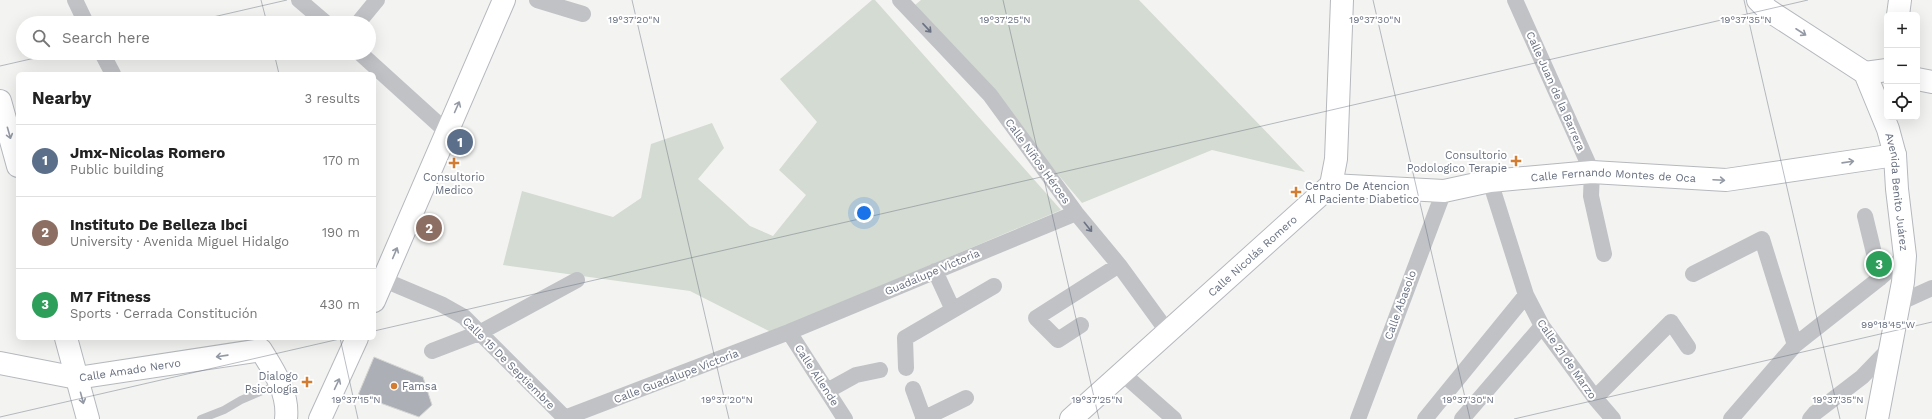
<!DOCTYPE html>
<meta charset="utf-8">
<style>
:root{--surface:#fff;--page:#f2f2f2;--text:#222;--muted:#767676;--line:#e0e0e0;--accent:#d37d32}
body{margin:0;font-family:"Work Sans",sans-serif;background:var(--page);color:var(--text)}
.controls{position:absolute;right:12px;top:12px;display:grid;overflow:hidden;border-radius:6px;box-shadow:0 4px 16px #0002}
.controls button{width:36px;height:36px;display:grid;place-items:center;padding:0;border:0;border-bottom:1px solid var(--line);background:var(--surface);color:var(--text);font:20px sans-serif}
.you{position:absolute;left:864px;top:213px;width:14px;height:14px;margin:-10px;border:3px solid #fff;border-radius:50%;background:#1a73e8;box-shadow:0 0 0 6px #1a73e833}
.badge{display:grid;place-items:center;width:26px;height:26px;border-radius:50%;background:var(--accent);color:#fff;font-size:13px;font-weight:700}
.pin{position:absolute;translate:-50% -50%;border:2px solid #fff;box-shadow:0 1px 4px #0006}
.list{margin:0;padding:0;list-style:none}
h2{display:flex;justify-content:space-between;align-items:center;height:52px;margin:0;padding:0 16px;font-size:17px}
h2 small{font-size:13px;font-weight:400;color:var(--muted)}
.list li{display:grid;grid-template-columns:26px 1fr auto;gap:12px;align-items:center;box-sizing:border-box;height:72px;padding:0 16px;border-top:1px solid var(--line)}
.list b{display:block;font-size:15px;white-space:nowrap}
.list p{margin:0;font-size:13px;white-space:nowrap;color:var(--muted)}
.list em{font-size:13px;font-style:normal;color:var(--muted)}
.icon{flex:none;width:22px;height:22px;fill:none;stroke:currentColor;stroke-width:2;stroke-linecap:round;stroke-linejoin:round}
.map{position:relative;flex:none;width:1932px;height:419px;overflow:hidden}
.search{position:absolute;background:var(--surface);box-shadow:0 4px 16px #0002;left:16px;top:16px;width:360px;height:44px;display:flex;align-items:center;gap:10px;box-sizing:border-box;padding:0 14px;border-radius:22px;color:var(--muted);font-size:15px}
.panel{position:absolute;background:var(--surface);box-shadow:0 4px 16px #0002;left:16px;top:72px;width:360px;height:268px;border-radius:6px}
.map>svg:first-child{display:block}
.green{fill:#d4dbd2}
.building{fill:#acb0b6;stroke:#d5d6d4}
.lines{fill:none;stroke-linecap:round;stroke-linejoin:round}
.secondary-casing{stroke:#b5b8bd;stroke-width:24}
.lane{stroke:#c0c2c6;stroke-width:8}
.street{stroke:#c0c2c6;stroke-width:16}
.secondary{stroke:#fff;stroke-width:22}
.oneway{stroke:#6a7283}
.oneway2{stroke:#949aa5}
.ticks{fill:none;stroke:#666e7f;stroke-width:1;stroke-opacity:0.45}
.poi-dot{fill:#d37d32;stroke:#fff;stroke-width:1.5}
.labels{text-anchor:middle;stroke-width:4;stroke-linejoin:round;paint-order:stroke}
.street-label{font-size:11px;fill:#666e7f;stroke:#fff}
.poi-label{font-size:11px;fill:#666e7f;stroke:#fff;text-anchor:end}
.ticks-label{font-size:10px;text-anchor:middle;fill:#666e7f;stroke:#fff;stroke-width:4;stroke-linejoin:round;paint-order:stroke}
</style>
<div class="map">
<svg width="1932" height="419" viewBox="0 0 1932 419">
<rect width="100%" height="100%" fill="#f3f4f1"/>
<path class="green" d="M872,0H875L1061,210L771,332L690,291L503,265L522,191L613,217L641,198L651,144L712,123L724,148L698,179L750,226L773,236L806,195L779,170L817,122L780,79Z
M921,0H1139L1305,172L1212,150L1082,203L915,5Z"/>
<path class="building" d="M374,357L423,377L432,405L419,417L358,395Z"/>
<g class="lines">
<defs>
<g id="secondary">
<path id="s1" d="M1758,0L1768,10L1865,73L1888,129L1895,155L1897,189L1905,256L1903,282L1877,419"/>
<path d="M1898,15L1900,0"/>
<path d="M1865,73L1887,70"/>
<path d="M1917,79L1932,82"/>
<path d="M0,101L18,166"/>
<path id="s2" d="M1331,185L1444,191L1490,181L1592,172L1726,180L1895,155"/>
<path d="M374,301L504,0"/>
<path d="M66,338L88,419"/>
<path id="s3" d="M0,363L77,378L261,350C274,371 289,393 286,419"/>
<path d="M320,419L357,338"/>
<path id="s4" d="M1071,419L1331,185L1336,159L1342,0"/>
</g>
</defs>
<use href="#secondary" class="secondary-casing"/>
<path class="lane" d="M201,419L224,410L241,400L279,384"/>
<path class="street" d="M75,0L86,23
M299,0L326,23
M537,0L583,14
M900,0L990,95L1076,213L1119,265L1167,331
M1515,0L1592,172L1591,196L1604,254
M358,23L377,0
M102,53L113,74
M360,53L446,131
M1490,181L1526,295L1542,326L1595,398L1613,419
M1865,216L1880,278
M935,271L953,310
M1693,274L1762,239L1795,345
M384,280L441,304L464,317L566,419
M1899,303L1932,288
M1081,325L1058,340L1036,318L1119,265
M789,332L845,419
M432,351L479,333L577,280
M906,368L905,338L994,286
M1122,373L1174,419
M913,389L924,419
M827,391L856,375L880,370
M1595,398L1671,322L1688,347
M562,419L789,332L1076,213
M923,419L966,398
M1358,419L1444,191
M1425,419L1526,295
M1462,419L1542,326
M1731,419L1795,345L1880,278L1905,256
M1810,419L1815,413L1862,377L1890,348"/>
<use href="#secondary" class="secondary"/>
</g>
<defs><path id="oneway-shaft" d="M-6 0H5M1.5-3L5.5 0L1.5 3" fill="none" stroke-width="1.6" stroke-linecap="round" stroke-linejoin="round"/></defs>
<g class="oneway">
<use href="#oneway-shaft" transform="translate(927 28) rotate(47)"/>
<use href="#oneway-shaft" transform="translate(1088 227) rotate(51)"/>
</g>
<g class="oneway2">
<use href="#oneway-shaft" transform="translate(1801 32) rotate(33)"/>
<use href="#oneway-shaft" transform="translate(457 107) rotate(-66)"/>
<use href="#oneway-shaft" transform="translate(9 133) rotate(74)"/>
<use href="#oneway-shaft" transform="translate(1848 162) rotate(-8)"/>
<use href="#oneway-shaft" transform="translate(1719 180) rotate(3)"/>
<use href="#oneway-shaft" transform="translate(395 253) rotate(-67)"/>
<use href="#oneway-shaft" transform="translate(222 356) rotate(172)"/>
<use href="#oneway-shaft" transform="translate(337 384) rotate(-65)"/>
<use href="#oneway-shaft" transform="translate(82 398) rotate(75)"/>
</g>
<path class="ticks" d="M261,0L267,23M632,0L729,419M1003,0L1099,419M1373,0L1470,419M1744,0L1840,419M187,23L287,0M274,53L279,74M0,66L57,53M374,331L1808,0M340,338L358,419M0,417L344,338M1514,419L1932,322"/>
<g class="poi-dot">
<path d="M1514 155h4v4h4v4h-4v4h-4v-4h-4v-4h4z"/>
<path d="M452 157h4v4h4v4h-4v4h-4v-4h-4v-4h4z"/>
<path d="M1294 186h4v4h4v4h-4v4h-4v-4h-4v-4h4z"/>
<path d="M305 376h4v4h4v4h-4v4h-4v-4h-4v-4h4z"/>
<circle cx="394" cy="386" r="4"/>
</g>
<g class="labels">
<g class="street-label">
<text transform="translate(1556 91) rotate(66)" y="4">Calle Juan de la Barrera</text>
<text transform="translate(1038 161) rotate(54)" y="4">Calle Niños Héroes</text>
<text dy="4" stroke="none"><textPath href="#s2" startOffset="284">Calle Fernando Montes de Oca</textPath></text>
<text dy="4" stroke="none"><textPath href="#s1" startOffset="254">Avenida Benito Juárez</textPath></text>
<text dy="4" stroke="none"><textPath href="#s4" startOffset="244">Calle Nicolás Romero</textPath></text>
<text transform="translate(932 272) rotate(-23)" y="4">Guadalupe Victoria</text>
<text transform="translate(1400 305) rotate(-70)" y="4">Calle Abasolo</text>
<text transform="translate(1567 359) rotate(55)" y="4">Calle 21 de Marzo</text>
<text transform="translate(509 363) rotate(45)" y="4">Calle 15 De Septiembre</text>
<text dy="4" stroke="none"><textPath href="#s3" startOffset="132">Calle Amado Nervo</textPath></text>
<text transform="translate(817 375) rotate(57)" y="4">Calle Allende</text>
<text transform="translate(676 376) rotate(-21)" y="4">Calle Guadalupe Victoria</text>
</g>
<g class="poi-label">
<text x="1507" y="159">Consultorio<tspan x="1507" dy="13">Podologico Terapie</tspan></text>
<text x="454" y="181" text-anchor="middle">Consultorio<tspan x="454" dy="13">Medico</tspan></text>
<text x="1305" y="190" text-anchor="start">Centro De Atencion<tspan x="1305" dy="13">Al Paciente Diabetico</tspan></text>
<text x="298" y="380">Dialogo<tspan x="298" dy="13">Psicologia</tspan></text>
<text x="402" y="390" text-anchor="start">Famsa</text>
</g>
</g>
<g class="ticks-label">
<text x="1746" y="23">19°37'35"N</text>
<text x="634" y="23">19°37'20"N</text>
<text x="1005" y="23">19°37'25"N</text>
<text x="1375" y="23">19°37'30"N</text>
<text x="1888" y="328">99°18'45"W</text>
<text x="356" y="403">19°37'15"N</text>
<text x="727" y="403">19°37'20"N</text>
<text x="1097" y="403">19°37'25"N</text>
<text x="1468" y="403">19°37'30"N</text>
<text x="1838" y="403">19°37'35"N</text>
</g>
</svg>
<div class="controls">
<button>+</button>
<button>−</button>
<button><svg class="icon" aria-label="locate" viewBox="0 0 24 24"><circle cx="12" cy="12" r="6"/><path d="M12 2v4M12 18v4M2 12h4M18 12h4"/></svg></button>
</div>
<div class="you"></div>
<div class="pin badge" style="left:460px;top:142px;background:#5c6f8a">1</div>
<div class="pin badge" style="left:429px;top:228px;background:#8d6e63">2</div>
<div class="pin badge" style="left:1879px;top:264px;background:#2e9e5b">3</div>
<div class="search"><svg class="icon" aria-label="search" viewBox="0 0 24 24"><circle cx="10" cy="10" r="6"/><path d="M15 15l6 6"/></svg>Search here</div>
<section class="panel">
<h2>Nearby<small>3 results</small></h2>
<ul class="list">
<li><span class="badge" style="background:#5c6f8a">1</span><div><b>Jmx-Nicolas Romero</b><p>Public building</p></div><em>170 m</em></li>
<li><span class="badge" style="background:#8d6e63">2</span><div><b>Instituto De Belleza Ibci</b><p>University · Avenida Miguel Hidalgo</p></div><em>190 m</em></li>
<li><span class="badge" style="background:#2e9e5b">3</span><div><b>M7 Fitness</b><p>Sports · Cerrada Constitución</p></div><em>430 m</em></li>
</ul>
</section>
</div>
